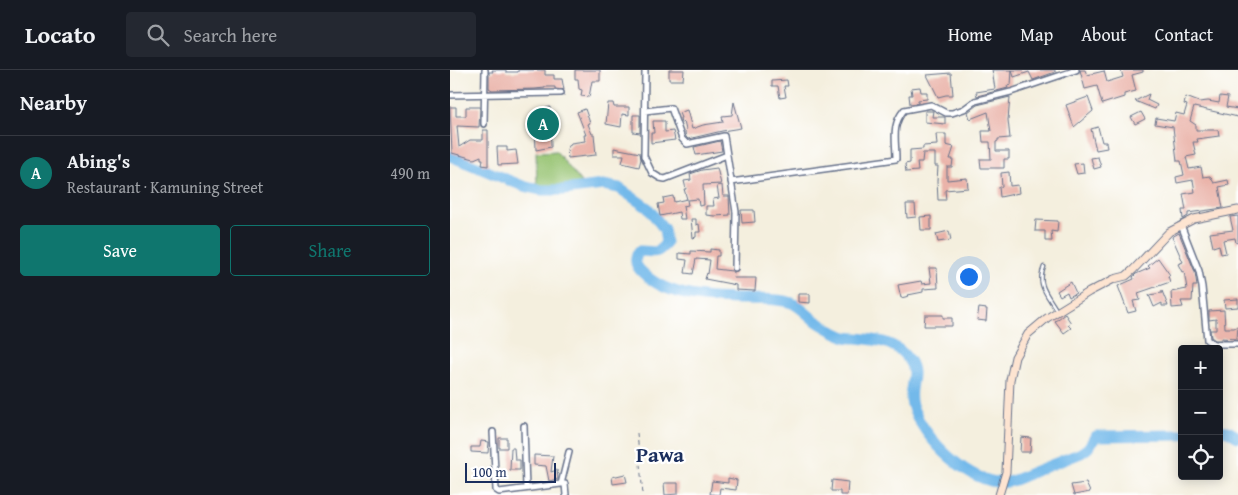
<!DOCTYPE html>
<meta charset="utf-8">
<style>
:root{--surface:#171b24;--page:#242831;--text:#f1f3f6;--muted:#9ea1a6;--line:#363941;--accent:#0f766e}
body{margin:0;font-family:"Gentium Book Plus",serif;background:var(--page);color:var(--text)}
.controls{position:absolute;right:15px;bottom:15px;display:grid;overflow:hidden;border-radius:5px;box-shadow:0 2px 12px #0003}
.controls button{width:45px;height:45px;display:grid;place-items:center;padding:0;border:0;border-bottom:1px solid var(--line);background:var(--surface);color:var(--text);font:25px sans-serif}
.scale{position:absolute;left:15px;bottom:12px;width:91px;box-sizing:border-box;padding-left:5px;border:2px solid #1b2f5e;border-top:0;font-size:14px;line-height:18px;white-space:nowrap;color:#1b2f5e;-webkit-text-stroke:4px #fff;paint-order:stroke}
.you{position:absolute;left:518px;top:206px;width:18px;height:18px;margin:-12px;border:4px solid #fff;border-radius:50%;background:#1a73e8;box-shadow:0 0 0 8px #1a73e833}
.badge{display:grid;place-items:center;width:32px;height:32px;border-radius:50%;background:var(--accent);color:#fff;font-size:16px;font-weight:700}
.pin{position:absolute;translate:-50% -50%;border:2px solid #fff;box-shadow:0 1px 5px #0006}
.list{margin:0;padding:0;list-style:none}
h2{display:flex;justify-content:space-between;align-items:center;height:65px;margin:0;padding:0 20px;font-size:21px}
h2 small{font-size:16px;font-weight:400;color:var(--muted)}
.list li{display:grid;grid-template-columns:32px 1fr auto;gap:15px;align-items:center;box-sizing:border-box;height:75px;padding:0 20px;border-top:1px solid var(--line)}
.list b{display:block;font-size:19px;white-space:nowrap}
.list p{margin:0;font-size:16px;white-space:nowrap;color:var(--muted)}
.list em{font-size:16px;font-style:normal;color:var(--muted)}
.actions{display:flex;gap:10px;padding:15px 20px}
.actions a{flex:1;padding:11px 0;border:1px solid var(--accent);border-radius:5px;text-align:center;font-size:18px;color:var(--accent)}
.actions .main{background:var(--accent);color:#fff}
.icon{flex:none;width:28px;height:28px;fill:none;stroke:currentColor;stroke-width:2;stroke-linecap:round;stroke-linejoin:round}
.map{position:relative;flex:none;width:788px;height:425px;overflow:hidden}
header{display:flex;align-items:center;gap:30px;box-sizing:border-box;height:70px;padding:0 25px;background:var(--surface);border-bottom:1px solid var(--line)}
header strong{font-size:24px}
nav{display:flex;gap:28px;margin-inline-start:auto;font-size:18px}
.search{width:350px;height:45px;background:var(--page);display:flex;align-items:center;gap:12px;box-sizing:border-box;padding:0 18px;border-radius:5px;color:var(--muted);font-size:19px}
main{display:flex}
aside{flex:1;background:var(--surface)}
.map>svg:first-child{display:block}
.pitch{fill:#95c270;stroke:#587867}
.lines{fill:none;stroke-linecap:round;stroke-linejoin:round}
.river{stroke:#73b9ea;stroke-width:11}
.building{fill:#eab3a9}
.lane-casing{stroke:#67728b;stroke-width:5}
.street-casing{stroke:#67728b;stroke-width:8}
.secondary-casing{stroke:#67728b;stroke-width:9}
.path{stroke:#67728b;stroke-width:1;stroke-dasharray:4 4;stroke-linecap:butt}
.lane{stroke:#fff;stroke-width:2.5}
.street{stroke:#fff;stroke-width:5}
.secondary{stroke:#fde4d1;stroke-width:7}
.labels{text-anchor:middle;stroke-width:4.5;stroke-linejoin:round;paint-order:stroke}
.quarter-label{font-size:21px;font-weight:bold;fill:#1b2f5e;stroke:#fff}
</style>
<header>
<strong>Locato</strong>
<div class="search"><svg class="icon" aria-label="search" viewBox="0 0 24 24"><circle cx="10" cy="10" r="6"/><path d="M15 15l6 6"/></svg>Search here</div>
<nav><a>Home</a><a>Map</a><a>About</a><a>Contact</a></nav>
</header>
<main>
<aside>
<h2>Nearby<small></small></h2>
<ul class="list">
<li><span class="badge">A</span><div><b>Abing's</b><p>Restaurant · Kamuning Street</p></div><em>490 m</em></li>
</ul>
<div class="actions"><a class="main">Save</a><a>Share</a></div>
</aside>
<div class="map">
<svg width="788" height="425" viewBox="0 0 788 425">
<rect width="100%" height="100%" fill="#fff"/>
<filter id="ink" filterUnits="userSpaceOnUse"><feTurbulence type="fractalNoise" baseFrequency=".02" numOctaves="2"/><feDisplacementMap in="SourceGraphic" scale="10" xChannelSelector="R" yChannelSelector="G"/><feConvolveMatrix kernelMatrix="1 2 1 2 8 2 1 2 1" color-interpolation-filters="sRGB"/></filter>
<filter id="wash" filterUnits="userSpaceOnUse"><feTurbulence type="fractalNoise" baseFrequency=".0096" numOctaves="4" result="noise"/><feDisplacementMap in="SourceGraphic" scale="20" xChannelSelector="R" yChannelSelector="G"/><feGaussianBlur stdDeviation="1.12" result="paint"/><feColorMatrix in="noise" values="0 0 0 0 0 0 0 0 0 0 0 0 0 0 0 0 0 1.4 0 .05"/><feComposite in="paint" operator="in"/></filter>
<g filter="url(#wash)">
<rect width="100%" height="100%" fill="#f4efde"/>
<path class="pitch" d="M106,81L131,112C118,120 102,117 87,117L86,82Z"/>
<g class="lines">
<path class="river" d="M0,86L73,116L90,120H113L153,115L169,118L198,138L214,159L216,173C205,187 204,180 189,181C183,190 185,196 193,203C219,228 262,229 297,229C312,230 328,228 342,233C349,236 357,244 363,249C372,255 382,261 393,266C397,268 402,268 407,268C427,270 445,271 458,289C470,306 456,317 462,335C472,367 521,417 557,412C565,411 574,406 581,403C598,396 614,390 631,383L638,378L646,366L732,365
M769,360L778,361L788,367"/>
</g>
<g id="blocks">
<path class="building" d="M42,0H56V2H68V0H95V5H104V9H112L114,20L105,19V17H95V18L85,19L42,20L39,18V2H43Z
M125,0H150V11H142L139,27L131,26L132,20L129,19L128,9H125Z
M219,0H234L233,10H219Z
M542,0H562L561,15L557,16L558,18L527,26L526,22L545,19Z
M562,0H605V2L583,10L579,2L564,7Z
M630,0H635L637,5L654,1L657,12L673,7L671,0H693V2L682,5L686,21L674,24V27L652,34L647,16L635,19Z
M501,3L503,25H496L488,27L477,5Z
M337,10L338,16H334L336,27L330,28L328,16H322V11Z
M470,17L471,22H477V29L468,30V33L460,34L459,25H462L461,18Z
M699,24L697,30L707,35L705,39L685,31Z
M770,26L778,27L776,37L788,39V47L744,37L740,51L746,55V60H768L769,66L747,69L748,72H743L746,85L736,87L739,99L751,97L753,107L760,106L764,113L778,110L779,115L769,117L773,138L738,143V146L733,149L732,140H736L733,124L745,122L743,110L727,113L726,107L734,105L731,91H727L723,57L705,54L706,48L724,51L726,43L734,45L737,35L734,34L736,27L749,32L758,31L769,33Z
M560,27L558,50L560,68L548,69V71L546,72V81H559V89H554V98H531L530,89H541L540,72H533L532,61H541L538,42L520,49L518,42L527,35Z
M638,27L643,41L624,57L616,35Z
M284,32L291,58L272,61L238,69L236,67L235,63L236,60L234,52L231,53L230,48H231L229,43L237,40L242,59L253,55L273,52L272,46L282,45Z
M158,33H163L164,37H179V45L172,44L171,57L156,54Z
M0,37H6V46H16V37H30L29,57L7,56L9,77L20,70H33V60H38V96L32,95L33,89H31V86L24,89L2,83Z
M100,37L101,77L86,80L85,52H95L94,38Z
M135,39L140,53L138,54L142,64H144L146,85L118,88L117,79L121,73L135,71L134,65H136L127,42Z
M475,41H483L482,47H495V54L475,52Z
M691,42L695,49L685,54L681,47Z
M183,45H190V63L183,62Z
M203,51H215V62L223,61L225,70L201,73V63H204Z
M648,57L652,72H656L657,78L646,80L641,59Z
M486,64H496V75L504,77L500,89H503L502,97H497V110L517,108L518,118L495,120L496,130H488L487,111L488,96H485V83H473L472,92H467L468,101L456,102L455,94L460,93V80L473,79V76L487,75Z
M270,71L272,81L246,85L244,77Z
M47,77H57V81L66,80L68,94L48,95Z
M164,78L190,83L191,89L189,97L172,93L174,85H164Z
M648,87L651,97L644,99L641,88Z
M633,93L634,103L627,104L624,94Z
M267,98L271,114L253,115L254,135L249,136L248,129L237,130L238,135L233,136L235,149H230L229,142L210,146L208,134L214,133L213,128L223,126L224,132L237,129L234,119H236L234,111L241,110L240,104L252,100Z
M559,102L560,116L568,115L569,123L550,127L549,117H552L551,103Z
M272,115L273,126H279L280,145L265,146L256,145V136H264L263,129L269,128L267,116Z
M456,134H465L466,147L457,148Z
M291,140H304L305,152L292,153Z
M481,146V160H471L470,147Z
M788,146V172L786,173L785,168L773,170L776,183L771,184L769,175L763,177L760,163L783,160L780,147Z
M241,149H246V155L249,154L250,162H246V167L243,168Z
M586,150L608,151L607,162L601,161L602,171H595V161H585Z
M499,161L501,170L488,172L486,164Z
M729,163L745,202L747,216H743L742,231H731L733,237L722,238L721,222L737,219L734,201L732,202L728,194L733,192L722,167Z
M260,179L269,180V186H266L265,199L282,201L284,202L283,208H306L305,221L286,220V215L255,209L257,203L258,204L260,190L246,189L243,204L235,203L237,190L229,189V183L241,184V181L260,182Z
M708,188L720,205L718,206L720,212L688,223L690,230L683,231L686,241L678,243L668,216L684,209L683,207L686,204L700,198L698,196Z
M479,198H487L488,218L473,219V222L458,225L459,226L451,228L448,215L471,211L472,214L481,213Z
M621,212L626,223L619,227L617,222L610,226L607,221Z
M712,221L718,236H712V233L704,237L699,225L712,223Z
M348,224H360V233L348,232Z
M788,229V237L775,238L774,230Z
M529,238L537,239L536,251L527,250Z
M774,240L775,258H784L788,256L787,269L771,268V270H765L761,267L760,260H766V249L759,250V241Z
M615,244L621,253L618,255L621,258L614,263L605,251Z
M475,245H493V248H502V256H474Z
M571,367L581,368L580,382H570Z
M49,368H57V378H49Z
M31,371L39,372L38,383L21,382V377H30Z
M61,378H64L65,390H70V400H60Z
M84,385L103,386L101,402L107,400L108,409L99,411L96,396L84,395Z
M175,404L177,412L163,414L162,407Z
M278,408L287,410L286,420L270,418L269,425L260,424L262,411L278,413Z
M382,410L398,412L397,425H390V421H381Z
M214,413H228V424L215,425Z
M636,413L640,422L624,425L621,415Z"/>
</g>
</g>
<g filter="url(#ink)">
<use href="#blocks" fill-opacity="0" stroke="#67728b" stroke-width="1"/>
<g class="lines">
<defs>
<path id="lane" d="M594,197C586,215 598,225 607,241"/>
<path id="street" d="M195,0L194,86L202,103L210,108L215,109L277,85
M0,25L111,23
M195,41L221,38L232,69L237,74L274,66L286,142L285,198
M34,54L35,0
M281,112L446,89C446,69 441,56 454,40L481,35L496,43H502L514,39L525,31L561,22L626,0
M731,155L749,201L752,217L757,270L764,274H788
M74,356L76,418
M43,362L46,420L49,422L111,414H115L116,425
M111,414L119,382"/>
<path id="secondary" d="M549,425L556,402L560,310L565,287L578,264L597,248L639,222L664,209L676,206L683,200L719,162L744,149L788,140"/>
</defs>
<use href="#lane" class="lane-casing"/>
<use href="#street" class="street-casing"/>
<use href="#secondary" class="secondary-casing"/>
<path class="path" d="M187,363L193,425"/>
<use href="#lane" class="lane"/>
<use href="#street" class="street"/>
<use href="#secondary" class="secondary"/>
</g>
</g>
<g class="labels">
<g class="quarter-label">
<text x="210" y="392">Pawa</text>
</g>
</g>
</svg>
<div class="controls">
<button>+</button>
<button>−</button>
<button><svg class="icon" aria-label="locate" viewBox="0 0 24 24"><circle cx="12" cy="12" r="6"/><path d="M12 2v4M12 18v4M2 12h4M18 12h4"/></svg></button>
</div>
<div class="scale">100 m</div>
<div class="you"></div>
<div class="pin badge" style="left:93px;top:54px">A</div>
</div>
</main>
